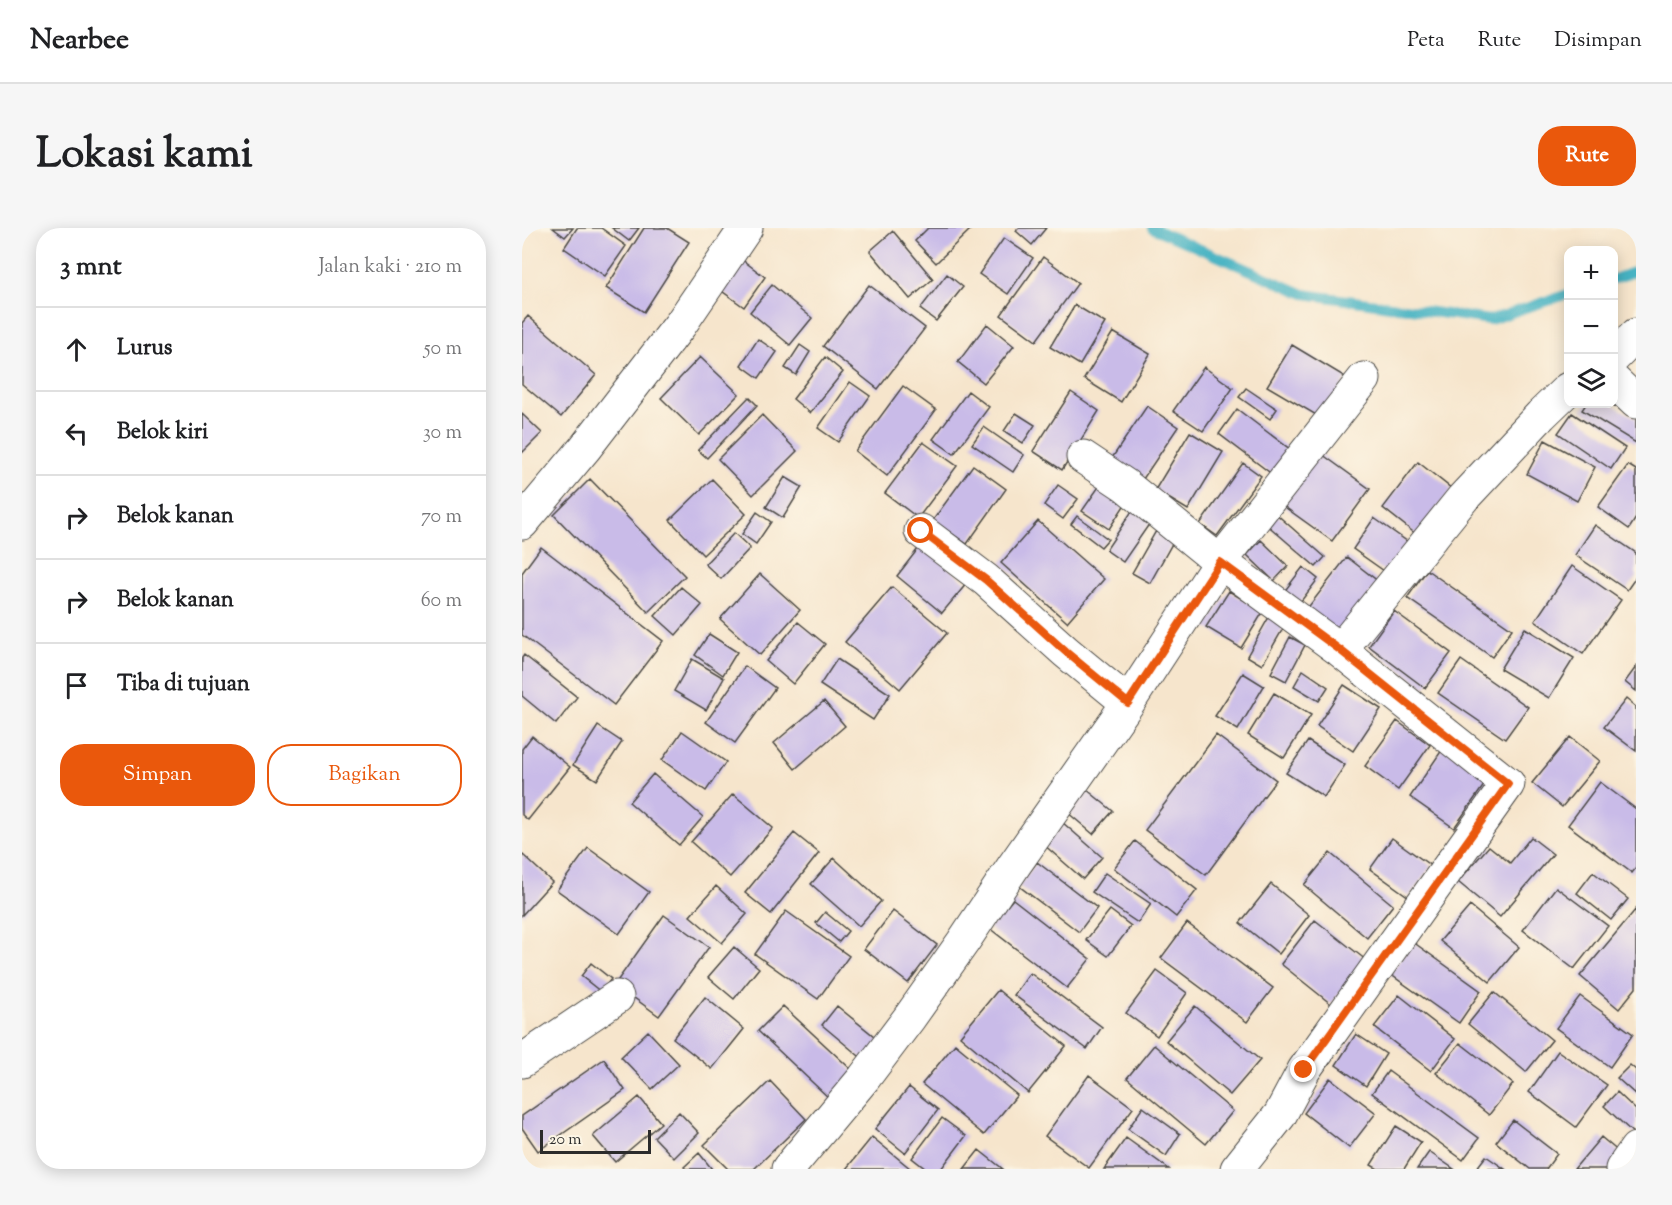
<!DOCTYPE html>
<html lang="id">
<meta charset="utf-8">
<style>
:root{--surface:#fff;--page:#f6f6f6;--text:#202124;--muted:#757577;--line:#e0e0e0;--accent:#ea580c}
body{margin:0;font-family:"Sorts Mill Goudy",serif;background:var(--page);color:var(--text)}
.controls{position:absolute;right:18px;top:18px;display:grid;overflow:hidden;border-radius:12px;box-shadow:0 3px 15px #0003}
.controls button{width:54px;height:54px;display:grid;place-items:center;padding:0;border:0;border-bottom:2px solid var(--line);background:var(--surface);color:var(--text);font:30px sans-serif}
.scale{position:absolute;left:18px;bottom:15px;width:111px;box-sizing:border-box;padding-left:6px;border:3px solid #2b2b2b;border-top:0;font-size:16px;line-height:21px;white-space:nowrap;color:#2b2b2b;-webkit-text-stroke:4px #fcf5e5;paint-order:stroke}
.stop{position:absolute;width:18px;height:18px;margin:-14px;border:4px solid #ea580c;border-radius:50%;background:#fff}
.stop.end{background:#ea580c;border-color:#fff;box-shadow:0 2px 6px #0008}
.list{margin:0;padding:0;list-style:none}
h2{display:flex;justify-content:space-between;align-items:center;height:78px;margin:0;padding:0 24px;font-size:26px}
h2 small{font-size:20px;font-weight:400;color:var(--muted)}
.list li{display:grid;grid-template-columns:39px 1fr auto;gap:18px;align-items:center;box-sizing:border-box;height:84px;padding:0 24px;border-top:2px solid var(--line)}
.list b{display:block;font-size:22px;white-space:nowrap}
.list em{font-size:20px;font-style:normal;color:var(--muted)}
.actions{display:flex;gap:12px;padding:18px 24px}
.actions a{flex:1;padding:14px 0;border:2px solid var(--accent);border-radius:24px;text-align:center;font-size:21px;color:var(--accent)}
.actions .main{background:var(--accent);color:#fff}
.icon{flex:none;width:33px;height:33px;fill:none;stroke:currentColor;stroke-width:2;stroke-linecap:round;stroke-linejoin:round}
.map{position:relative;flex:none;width:1114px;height:941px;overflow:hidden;border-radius:24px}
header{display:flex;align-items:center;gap:36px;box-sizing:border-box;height:84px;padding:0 30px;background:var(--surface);border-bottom:2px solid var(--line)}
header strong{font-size:28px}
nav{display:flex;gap:33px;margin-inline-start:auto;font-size:21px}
.intro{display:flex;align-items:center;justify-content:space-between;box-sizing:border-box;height:144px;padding:0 36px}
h1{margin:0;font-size:42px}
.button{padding:15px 27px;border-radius:24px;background:var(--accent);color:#fff;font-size:21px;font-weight:700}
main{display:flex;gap:36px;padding:0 36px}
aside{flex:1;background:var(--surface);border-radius:24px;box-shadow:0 3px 15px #0003}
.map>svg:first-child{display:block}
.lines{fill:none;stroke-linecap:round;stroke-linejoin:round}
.stream{stroke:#47b3c3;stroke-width:10}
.building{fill:#c9bbe8}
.minor-casing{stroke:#494743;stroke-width:35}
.minor{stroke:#fff;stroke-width:33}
.route{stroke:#ea580c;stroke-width:8}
</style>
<header>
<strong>Nearbee</strong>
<nav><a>Peta</a><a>Rute</a><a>Disimpan</a></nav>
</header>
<div class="intro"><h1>Lokasi kami</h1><a class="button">Rute</a></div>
<main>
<aside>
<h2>3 mnt<small>Jalan kaki · 210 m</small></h2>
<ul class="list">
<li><svg class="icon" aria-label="ahead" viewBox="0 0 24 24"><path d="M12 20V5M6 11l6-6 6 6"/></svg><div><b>Lurus</b></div><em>50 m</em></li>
<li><svg class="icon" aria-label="left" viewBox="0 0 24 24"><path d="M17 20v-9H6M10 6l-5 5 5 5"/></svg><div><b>Belok kiri</b></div><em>30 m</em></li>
<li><svg class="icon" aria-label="right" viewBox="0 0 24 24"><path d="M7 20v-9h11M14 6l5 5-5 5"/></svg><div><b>Belok kanan</b></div><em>70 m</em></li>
<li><svg class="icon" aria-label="right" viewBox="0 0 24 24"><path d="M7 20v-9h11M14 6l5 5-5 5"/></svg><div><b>Belok kanan</b></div><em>60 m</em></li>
<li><svg class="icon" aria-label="arrive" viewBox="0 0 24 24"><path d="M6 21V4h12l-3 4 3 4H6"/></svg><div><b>Tiba di tujuan</b></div></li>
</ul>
<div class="actions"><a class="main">Simpan</a><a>Bagikan</a></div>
</aside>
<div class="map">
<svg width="1114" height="941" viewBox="0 0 1114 941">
<rect width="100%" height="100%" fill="#fcf5e5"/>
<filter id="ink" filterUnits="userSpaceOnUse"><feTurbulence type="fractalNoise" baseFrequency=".0167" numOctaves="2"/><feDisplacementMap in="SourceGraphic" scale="12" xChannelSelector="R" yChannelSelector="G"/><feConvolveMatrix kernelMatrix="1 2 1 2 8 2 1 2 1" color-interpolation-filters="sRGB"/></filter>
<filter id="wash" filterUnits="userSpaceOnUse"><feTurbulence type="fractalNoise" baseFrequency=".008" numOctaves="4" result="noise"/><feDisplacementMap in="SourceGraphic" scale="24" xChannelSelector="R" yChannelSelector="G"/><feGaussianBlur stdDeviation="1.35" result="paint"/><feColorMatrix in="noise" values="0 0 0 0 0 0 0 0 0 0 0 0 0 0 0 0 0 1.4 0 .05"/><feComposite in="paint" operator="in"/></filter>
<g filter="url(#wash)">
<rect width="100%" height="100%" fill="#f6e5cc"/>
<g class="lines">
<path class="stream" d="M630,0L782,66L968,92L1046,66
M1092,51L1114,43"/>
</g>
<g id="blocks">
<path class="building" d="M31,0H51L43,9Z
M55,0H79L104,18L83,48L42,20Z
M90,0H117L107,13Z
M122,0H145L167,14L122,84L84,60Z
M406,0H450L414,35L393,13Z
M497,0H524L510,17L494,3Z
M371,3L411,51L388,71L348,23Z
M482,10L511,30L486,66L457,46Z
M521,29L556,55L514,113L479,87Z
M219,31L243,49L222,79L197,61Z
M425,46L441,59L414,93L398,81Z
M250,57L290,90L268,117L228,84Z
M347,57L403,100L356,161L301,118Z
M553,77L583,95L558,137L528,119Z
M6,88L74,147L39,189L0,156V95Z
M465,96L492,118L462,155L436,134Z
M591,104L628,126L599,174L562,151Z
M236,111L255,124L237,150L219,137Z
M278,117L288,124L274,147L263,140Z
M770,117L825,150L801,191L745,158Z
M178,129L217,166L177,207L139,170Z
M303,129L321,144L288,185L271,171Z
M682,139L711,160L681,203L651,183Z
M328,154L348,168L316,214L296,200Z
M381,158L414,182L365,248L333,223Z
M724,160L755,181L748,191L717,169Z
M446,163L467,179L432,226L411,211Z
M549,164L577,183L540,242L511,223Z
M227,169L235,177L185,230L176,222Z
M1064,176H1089L1114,190V215L1060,182Z
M625,178L656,199L621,251L590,230Z
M715,181L773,225L755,250L697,206Z
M494,185L513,197L501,215L482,203Z
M1050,185L1103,220L1089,241L1036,205Z
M0,186L20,205L0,225Z
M240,187L275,223L231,267L196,231Z
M462,199L502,227L491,244L450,216Z
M668,204L701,224L666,282L633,262Z
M1023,212L1073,239L1055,273L1005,246Z
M401,214L435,238L396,290L363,265Z
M797,224L848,261L810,313L760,277Z
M896,234L930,261L895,307L861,280Z
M721,235L739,248L695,308L678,296Z
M451,237L484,261L445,316L411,292Z
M1106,237L1114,242V290L1107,301L1076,279Z
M263,249L280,259L261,290L244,279Z
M583,250L609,267L587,301L560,283Z
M68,251L163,348L126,384L32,287Z
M190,251L224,286L181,327L148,292Z
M536,257L556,271L541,291L522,277Z
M612,280L630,292L601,334L584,322Z
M235,284L249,294L234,316L220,306Z
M752,284L803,329L794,339L743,295Z
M555,288L586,311L579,319L549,296Z
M852,290L886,314L865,345L831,321Z
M516,293L582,351L545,394L479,335Z
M1073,297L1114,325V349L1105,362L1053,327Z
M634,303L652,312L628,355L610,345Z
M212,305L228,320L199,351L183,336Z
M739,312L766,338L752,353L725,327Z
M399,317L445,355L420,385L375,348Z
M19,319L141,413L92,477L0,407V345Z
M825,329L857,354L817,406L784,382Z
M1050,338L1099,372L1061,426L1013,393Z
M781,339L796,351L776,377L761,365Z
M905,342L990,401L970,429L885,370Z
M238,346L278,382L238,427L198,391Z
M159,359L180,377L154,407L133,388Z
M370,359L425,405L378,461L323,414Z
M707,363L741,384L719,420L684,399Z
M872,383L929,425L903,460L847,418Z
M747,389L763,397L740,437L725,428Z
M276,394L303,416L271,456L244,433Z
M1003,400L1052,430L1027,470L978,441Z
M187,406L215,424L201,447L173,427Z
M768,409L783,417L764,453L749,445Z
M2,427L55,469L34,496L0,468V430Z
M170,431L202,450L184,482L152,463Z
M315,431L368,466L351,492L298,457Z
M939,432L1006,479L983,511L916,465Z
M223,438L253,460L213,515L184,494Z
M1114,439V463L1103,454Z
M781,442L806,459L797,473L772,458Z
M721,445L742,458L716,502L693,488Z
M822,457L859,481L831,523L795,498Z
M752,465L789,487L762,530L726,507Z
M1104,471L1114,479V523L1082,499Z
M302,473L323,498L273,541L252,515Z
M875,493L908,517L876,562L843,538Z
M76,498L100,514L75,552L51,537Z
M160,503L204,534L184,563L140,532Z
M694,507L754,552L684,647L623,602Z
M10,508L48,539L6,592L0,587V521Z
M1048,509L1078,533L1040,579L1010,555Z
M786,513L823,537L802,569L764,545Z
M922,519L967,550L932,600L888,569Z
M131,546L181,589L157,617L107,574Z
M1078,554L1114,581V640L1110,645L1046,597Z
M564,561L591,583L571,606L545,584Z
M211,566L251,600L208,649L169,614Z
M540,594L580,629L561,651L521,616Z
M272,605L297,625L249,686L223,665Z
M1009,609L1031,626L978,689L936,654L967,618L988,635Z
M870,610L909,638L887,669L848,641Z
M613,613L675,662L654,689L592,640Z
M66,620L127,664L97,706L35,662Z
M808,625L871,677L845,710L782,657Z
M1,627L30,654L0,687V628Z
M312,630L359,673L337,698L289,656Z
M515,634L575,680L557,704L497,658Z
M1071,644L1106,671L1089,692L1055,665Z
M583,645L629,676L616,695L570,664Z
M749,656L787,687L757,726L718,695Z
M194,658L225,686L200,715L168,688Z
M1034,659L1086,698L1052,741L1001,702Z
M491,671L568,731L545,760L467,700Z
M948,678L997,719L968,754L918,713Z
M1114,681V760L1097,781L1058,748Z
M588,682L609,698L586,728L564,712Z
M264,683L327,728L296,771L233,726Z
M371,683L415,717L386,755L342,721Z
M303,684L326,703L317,714L294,695Z
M142,687L187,719L137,788L93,756Z
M793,692L844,732L809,776L759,736Z
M665,695L751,760L725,794L639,730Z
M891,714L959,763L937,795L868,746Z
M212,719L237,740L212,771L186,749Z
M69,735L89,751L79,764L59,748Z
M635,743L665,765L635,808L604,785Z
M508,745L580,799L565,821L492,767Z
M476,762L544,818L506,865L438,808Z
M972,764L1030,812L1004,844L946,796Z
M877,767L933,811L909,843L852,799Z
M1058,768L1111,806L1088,839L1034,800Z
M183,769L222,801L190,841L151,810Z
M261,778L334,846L309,872L236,803Z
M315,778L358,813L343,833L300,797Z
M673,778L738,832L708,867L644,813Z
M126,803L157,836L130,861L99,829Z
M834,806L864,826L844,858L814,837Z
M938,815L991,856L967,887L914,845Z
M433,816L495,867L462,907L400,856Z
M632,817L711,883L684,916L605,850Z
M1036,823L1085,857L1054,899L1007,864Z
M82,831L103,862L16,923L0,900V888Z
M1108,837L1114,842V867L1095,850Z
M866,843L957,910L941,932L850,865Z
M567,847L611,880L567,940L523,908Z
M808,850L854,885L827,920L782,885Z
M248,853L284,891L232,941H206L182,917Z
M387,859L416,882L383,925L353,901Z
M1095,864L1114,882V904L1112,906L1082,878Z
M117,869L139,895L93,934L71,908Z
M621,879L658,906L644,928L606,901Z
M157,884L177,905L152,930L132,909Z
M420,890L444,908L419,941H404L390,930Z
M991,892L1035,926L1024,941H1008L974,914Z
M874,898L899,914L882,941H856L849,937Z
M350,909L389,941H324Z
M1079,909L1104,930L1095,941H1052Z
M604,910L647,941H582Z
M457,922L481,941H442Z
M907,924L932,941H895Z
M177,925L190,941H164L162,939Z
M964,928L983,941H954Z"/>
</g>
</g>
<g filter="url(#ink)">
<use href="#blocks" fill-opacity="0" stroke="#494743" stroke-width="1.5"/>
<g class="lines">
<defs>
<path id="minor" d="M1092,129L1114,107
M1092,153L1114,174
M561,229L603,257L698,334L818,422L986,556L782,842L758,887L715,941
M0,295L63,220L158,97L224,0
M399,303L464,352L544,424L606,475
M818,422L941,270L1019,187L1046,161
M0,833L95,769
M266,941L342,850L388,789L441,714L493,636L606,475L698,334L842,151
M1100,941L1114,921"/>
</defs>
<use href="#minor" class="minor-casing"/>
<use href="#minor" class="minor"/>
</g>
</g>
<g class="lines" filter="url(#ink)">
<path class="route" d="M399,303L464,352L544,424L606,475L698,334L818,422L986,556L782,842"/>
</g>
</svg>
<div class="controls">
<button>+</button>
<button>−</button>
<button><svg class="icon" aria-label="layers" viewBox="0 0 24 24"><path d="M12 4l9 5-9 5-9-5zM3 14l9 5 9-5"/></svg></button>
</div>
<div class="scale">20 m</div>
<div class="stop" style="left:399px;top:303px"></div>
<div class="stop end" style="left:782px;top:842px"></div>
</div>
</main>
